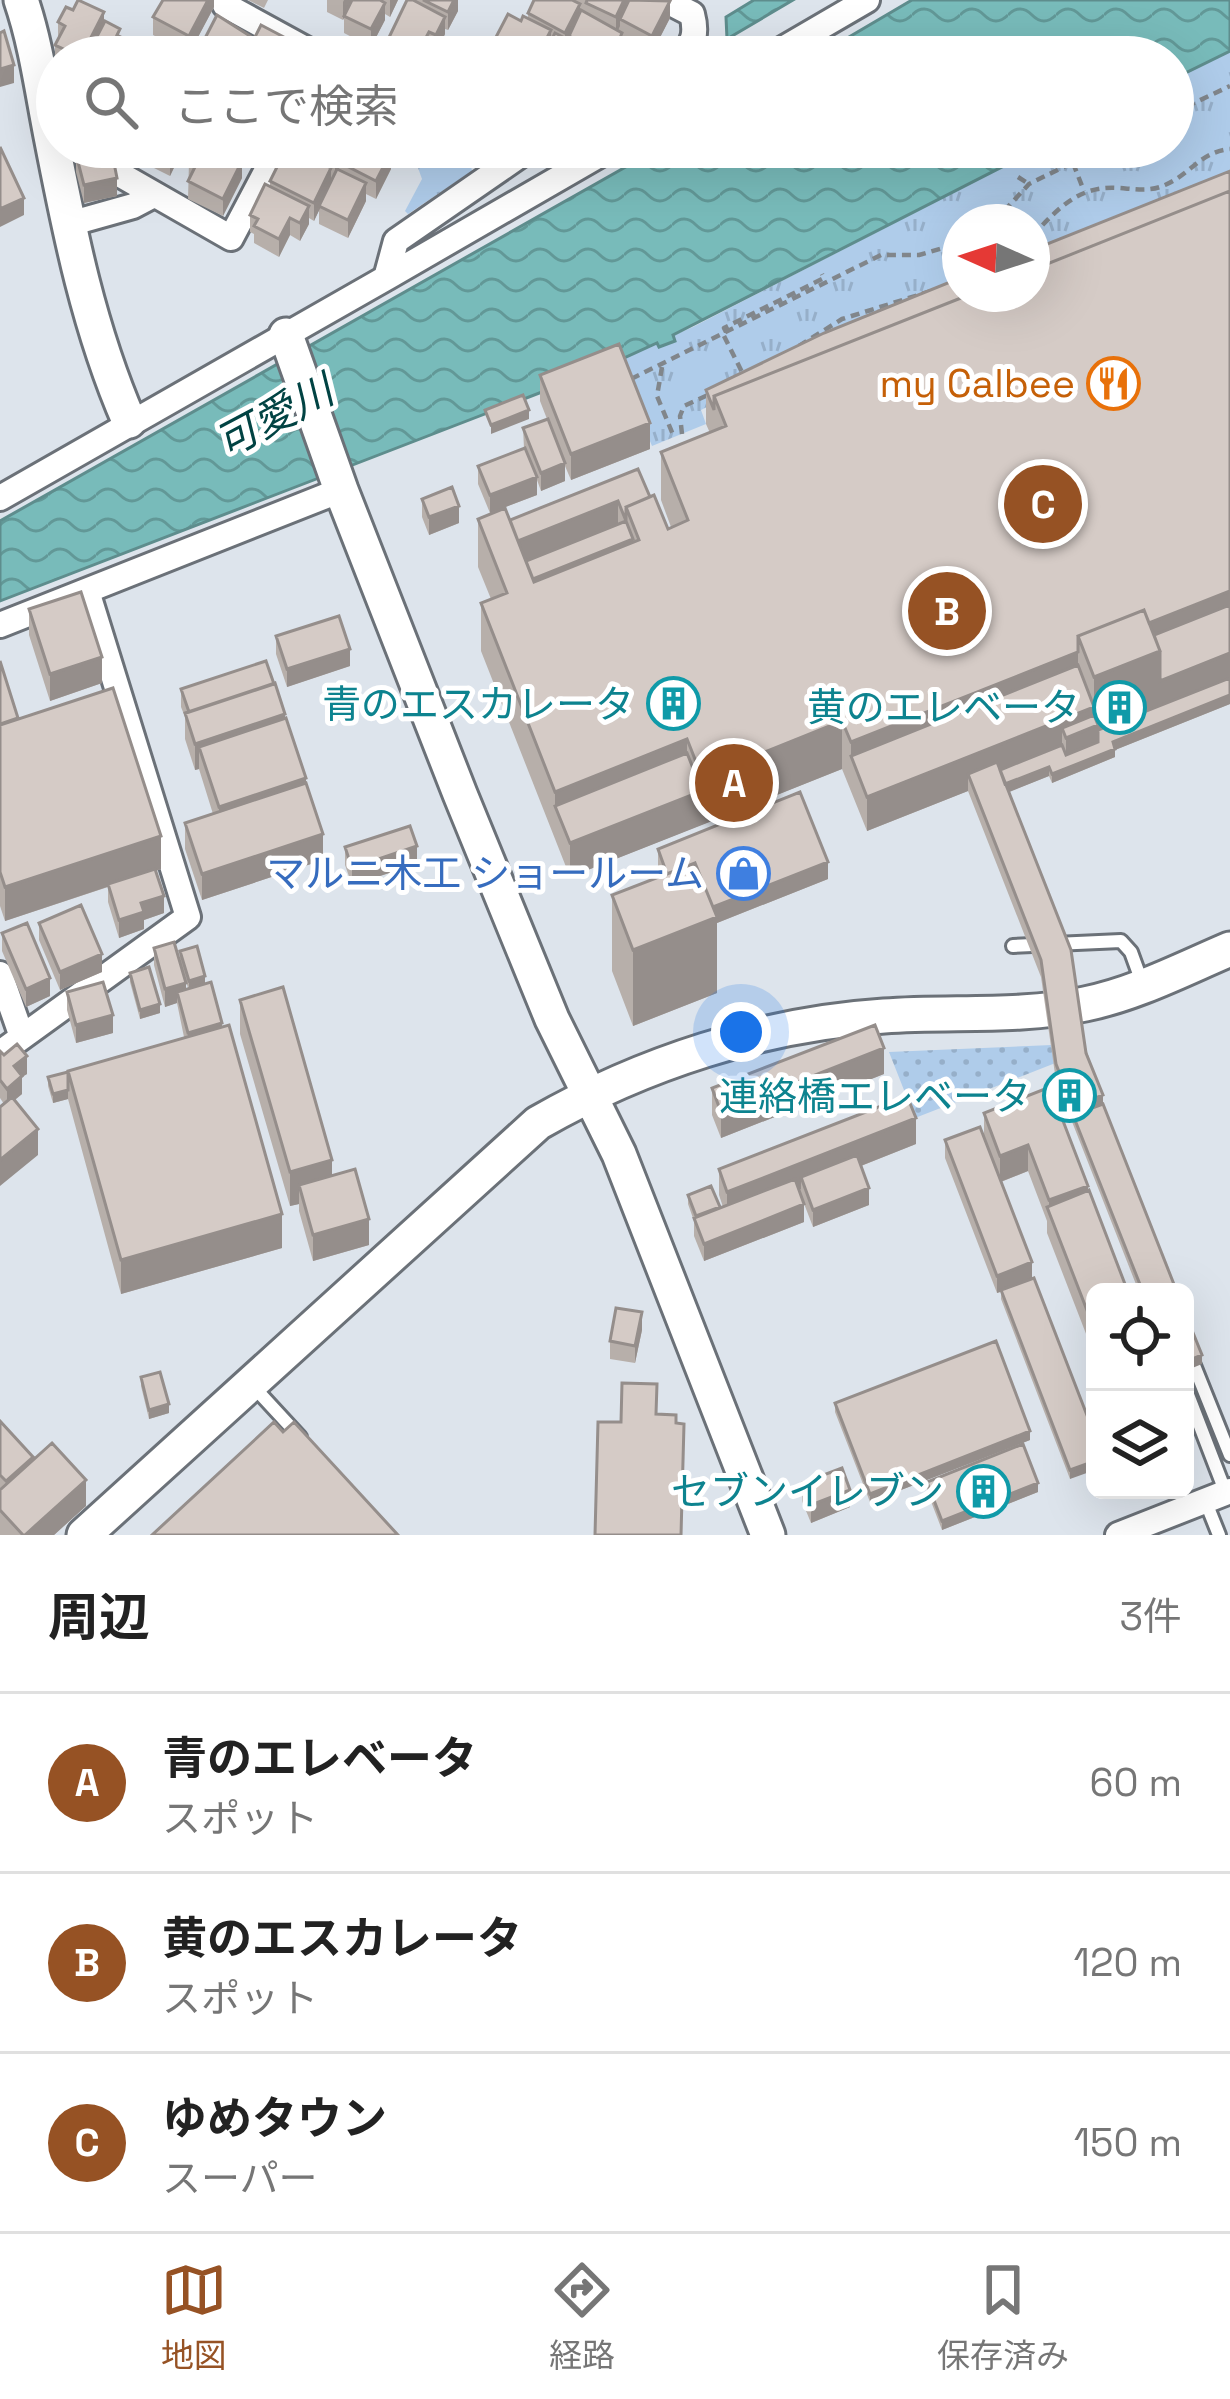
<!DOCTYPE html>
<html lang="ja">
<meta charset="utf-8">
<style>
:root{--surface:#fff;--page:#f2f2f2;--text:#222;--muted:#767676;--line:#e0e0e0;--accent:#965224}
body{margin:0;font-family:"Space Grotesk","Noto Sans JP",sans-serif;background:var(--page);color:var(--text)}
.controls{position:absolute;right:36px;bottom:36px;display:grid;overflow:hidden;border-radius:18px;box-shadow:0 12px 48px #0002}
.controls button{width:108px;height:108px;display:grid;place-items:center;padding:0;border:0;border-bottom:3px solid var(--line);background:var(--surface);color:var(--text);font:60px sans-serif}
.compass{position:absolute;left:942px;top:204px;width:108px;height:108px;border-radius:50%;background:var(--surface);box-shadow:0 12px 48px #0002;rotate:273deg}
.you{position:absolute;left:741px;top:1032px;width:42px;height:42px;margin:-30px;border:9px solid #fff;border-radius:50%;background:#1a73e8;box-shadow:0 0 0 18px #1a73e833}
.badge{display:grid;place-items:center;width:78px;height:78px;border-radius:50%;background:var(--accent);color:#fff;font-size:39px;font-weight:700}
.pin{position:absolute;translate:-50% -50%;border:6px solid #fff;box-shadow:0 3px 12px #0006}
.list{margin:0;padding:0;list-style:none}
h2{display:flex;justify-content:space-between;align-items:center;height:156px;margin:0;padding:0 48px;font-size:51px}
h2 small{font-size:39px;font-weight:400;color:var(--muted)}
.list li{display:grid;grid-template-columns:78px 1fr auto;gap:36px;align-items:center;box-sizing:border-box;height:180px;padding:0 48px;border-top:3px solid var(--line)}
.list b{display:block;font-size:45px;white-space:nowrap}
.list p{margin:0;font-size:39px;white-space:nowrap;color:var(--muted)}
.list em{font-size:39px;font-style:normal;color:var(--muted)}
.icon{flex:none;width:66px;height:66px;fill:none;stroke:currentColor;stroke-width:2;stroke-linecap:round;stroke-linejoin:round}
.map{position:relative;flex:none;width:1230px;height:1535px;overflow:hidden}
.search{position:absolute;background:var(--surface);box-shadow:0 12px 48px #0002;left:36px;right:36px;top:36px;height:132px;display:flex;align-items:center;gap:30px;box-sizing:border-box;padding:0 42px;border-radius:66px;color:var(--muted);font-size:45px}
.sheet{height:696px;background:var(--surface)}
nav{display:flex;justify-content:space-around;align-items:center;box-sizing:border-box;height:168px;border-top:3px solid var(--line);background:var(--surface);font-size:33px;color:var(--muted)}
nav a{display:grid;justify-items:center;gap:6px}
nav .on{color:var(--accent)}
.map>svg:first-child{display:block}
.park{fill:url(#park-tufts)}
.garden{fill:url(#garden-dots)}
.water{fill:url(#water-waves);stroke:#5e8d8d;stroke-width:3}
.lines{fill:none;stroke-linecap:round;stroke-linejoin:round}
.lane-casing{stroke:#6b7178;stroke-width:18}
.street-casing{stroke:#6b7178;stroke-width:30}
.secondary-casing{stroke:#6b7178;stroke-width:39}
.path{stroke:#81868b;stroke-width:4.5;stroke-dasharray:9 6;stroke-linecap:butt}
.lane{stroke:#fff;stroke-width:12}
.street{stroke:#fff;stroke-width:24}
.secondary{stroke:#fff;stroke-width:33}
.wall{fill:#b7afaa}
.shaded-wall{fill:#958e8b}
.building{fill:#d5cbc6;stroke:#958e8b;stroke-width:3}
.labels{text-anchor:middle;stroke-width:10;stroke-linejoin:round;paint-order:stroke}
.food-label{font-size:39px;fill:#c56008;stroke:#fff;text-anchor:end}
.culture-label{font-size:39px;fill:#0d838f;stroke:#fff;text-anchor:end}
.shop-label{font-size:39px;fill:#366cbe;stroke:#fff;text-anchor:end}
.water-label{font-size:42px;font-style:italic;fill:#014343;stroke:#fff}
</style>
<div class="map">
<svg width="1230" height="1535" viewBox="0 0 1230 1535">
<defs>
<pattern id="park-tufts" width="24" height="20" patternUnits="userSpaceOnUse" patternTransform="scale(3)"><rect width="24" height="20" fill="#afccea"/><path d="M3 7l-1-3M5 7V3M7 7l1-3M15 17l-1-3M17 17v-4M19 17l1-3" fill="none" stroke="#96afc9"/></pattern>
<pattern id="garden-dots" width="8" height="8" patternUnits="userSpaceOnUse" patternTransform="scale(3)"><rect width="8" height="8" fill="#afccea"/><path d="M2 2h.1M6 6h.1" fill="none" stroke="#96afc9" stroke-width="1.8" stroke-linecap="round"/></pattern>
<pattern id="water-waves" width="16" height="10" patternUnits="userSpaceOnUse" patternTransform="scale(3)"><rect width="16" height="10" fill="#78bbba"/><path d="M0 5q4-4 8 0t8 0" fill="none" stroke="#629897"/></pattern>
</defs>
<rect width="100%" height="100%" fill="#dde4ec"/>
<path class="park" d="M1230,51V186L1032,265V222H960V293L818,350L701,410L706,424L652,446L617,360L693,327L1041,147H1173V79Z
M427,147H461L468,151L472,171L408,214L405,211L422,179L417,165Z"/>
<path class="garden" d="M1052,1045L1058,1062L915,1118L889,1052Z"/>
<path class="water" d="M754,0H793L727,39L726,17Z
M912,0H1230V51L1173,79V57H815Z
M661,147H1041L673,335L675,341L659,347L657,343L591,373L0,601V521Z"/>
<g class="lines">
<defs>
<path id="lane" d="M1013,946L1121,941L1131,952L1143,985
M1185,1343L1230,1455
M253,1386L300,1437
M1185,1387L1227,1496
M1205,1500L1219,1535"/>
<path id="street" d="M665,0L692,14C697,33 694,43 681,57
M225,5L320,57
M769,57L867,0
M72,147L231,238L279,147
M69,224L133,206L152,196
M386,278L613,147
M0,498L386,278L396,241L532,147
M0,625L341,490
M0,974L22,1037
M0,1053L188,917L87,591
M1118,1535L1230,1491"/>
<path id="secondary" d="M21,0C36,44 42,90 51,136C70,234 89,329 129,421
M286,335L341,490L460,794L552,1019L619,1154L768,1535
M84,1535L538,1123C643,1063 763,1024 884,1016C951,1011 1019,1018 1085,1004C1135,994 1183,969 1230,949"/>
</defs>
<use href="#lane" class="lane-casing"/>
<use href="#street" class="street-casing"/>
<use href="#secondary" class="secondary-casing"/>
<path class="path" d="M1173,113L1230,86
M1078,148L1081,152L1092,147
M1073,163L1084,191
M1018,177L1029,184
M975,220L976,222
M994,222L1029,184L1104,147
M957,230L960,238
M1032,236C1058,209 1078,185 1119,188C1135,189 1150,192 1165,185C1191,174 1200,152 1230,149
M726,332L724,328L824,278L822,274
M724,336L743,374
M799,346L842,319L931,291
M662,367L657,396L674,437
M631,379L881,255H919L960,243
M682,434L680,416L684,406L710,394"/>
<use href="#lane" class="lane"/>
<use href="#street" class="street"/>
<use href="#secondary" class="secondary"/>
</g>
<path class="wall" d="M214,0V7L189,54L153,35V17Z
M248,0H268L264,8Z
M327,0H398L390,17L385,14V20L371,47L344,33V17L343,20L327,12Z
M407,0H458V11L448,30L445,29V34L436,53L431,51V57H380Z
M534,0H668L670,18L652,53L622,38V51L619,57H493L496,50V37L528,18V13Z
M58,22L104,23L143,57H91V55L90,57H57V64L55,62V45L58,38Z
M202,44L250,47L301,57H202Z
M102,147H132L130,159L102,154L117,196L84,203L76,172V154L102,153Z
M144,147H183V149L170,176L146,164Z
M196,147H249L242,164V178L223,216L188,199L189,162Z
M296,147H382L391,169L376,199L366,194V201L348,238L319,224V210L314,221L309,218V224L300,241L290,235L279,257L254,243V234L250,232V215L270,186V181L296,150Z
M1230,171V704L1115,750V757L1052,783L1049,776L1008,792L1103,1104L1177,1292H1139L1056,1081L1041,977L968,791L867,831L842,769L570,877L481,651V603L491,599L478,567V519L510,520L650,497L668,529L671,527L661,500V452L710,433L706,424V390Z
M540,375L650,449L571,480L565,466V481L541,491L537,480V495L490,513L478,484V466L524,448L523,428L547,419L540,401Z
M422,499L459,523L429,535L422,517Z
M29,609L102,683L50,701L29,635Z
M276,636L350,666L287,687L276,654Z
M0,661L18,719L161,869L156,871L164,913L144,920V929L119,938L108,902V887L5,921L0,906Z
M181,689L285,719L306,783L323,860L202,900L185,849V823L213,814L199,769L195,770L185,739V717L181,707Z
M345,847L417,864L352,885L345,865Z
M658,849L828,879L717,923V993L633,1026L612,971V895L661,876L658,866Z
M39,923L102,972L60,990L39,940Z
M2,933L50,996L26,1007L2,951Z
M154,948L186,989L188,988L180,960V951L205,983L222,1027L282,1248L121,1294L68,1099L53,1103L48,1086V1077L184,1037L177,1003L165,1007L154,965Z
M130,973L160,1013L140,1019L130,982Z
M67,992L113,1033L76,1043L67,1010Z
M240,1000L332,1176L369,1245L313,1261L299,1211V1204L290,1206L240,1034Z
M0,1051L27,1074L22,1077V1094L15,1100L38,1155L0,1098Z
M884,1074L721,1138L712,1115V1088Z
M984,1113L1088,1191L1095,1292V1357L1047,1233V1221L1028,1171L1001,1182L1032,1278L1095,1436L1070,1479L1001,1299V1292L997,1293L945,1158V1140L984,1138Z
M916,1144L861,1166L869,1205L813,1227L803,1201L804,1222L704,1261L694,1236V1221L688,1204V1195L720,1208L723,1207L719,1195V1169Z
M642,1330L635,1363L610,1359V1341Z
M141,1377L169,1413L149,1419L141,1386Z
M835,1403L1030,1440L870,1502L835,1412Z
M0,1421L33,1460L86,1506L54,1535H0Z
M927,1482L1038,1492L942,1530L927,1491Z
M802,1483L850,1507L811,1523L802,1501Z"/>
<path class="shaded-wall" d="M208,0H214V7L189,54V36Z
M344,0H353L343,20V2Z
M390,0H398L390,17Z
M454,0H458V11L448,30V12Z
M624,0H631L620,19V26L616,35V17Z
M670,1V18L652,53V36Z
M385,3V20L371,47V29Z
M580,4V22L569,36V42L565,50V33Z
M104,12V30L91,48V55L90,57H81Z
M445,17V34L436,53V35Z
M551,30V47L546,57H537Z
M622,33V51L619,57H612Z
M250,36L249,57H240Z
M14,65V83L0,87V69Z
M176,147H183V149L170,176V158Z
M241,147H249L242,164V178L223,216V199L238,168V154Z
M341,147H350L335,176V158Z
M391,152V169L376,199V181Z
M331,168V186L314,221V203Z
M117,178V196L84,203V185Z
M366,183V201L348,238V220Z
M24,198V215L0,227V209Z
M309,206V224L300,241V223Z
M290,218V235L279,257V239Z
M529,410V419L491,434V425Z
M650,423V449L571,480V454Z
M565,463V481L541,491V473Z
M537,477V495L490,513V495Z
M618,501V534L524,572L513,543Z
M459,506V523L429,535V517Z
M633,539V573L528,581Z
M1230,591V687L1098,739V751L1066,764V738L1062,728V753L1000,779L968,774V791L867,831V797L1094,707V677L1083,650Z
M350,649V666L287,687V669Z
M1078,652V700L851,756V790V742Z
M102,657V683L50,701V674Z
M1230,695V704L1115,750V757L1052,783V774L1113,742Z
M285,714V741L199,747V769L195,770V744Z
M842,721V769L702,825V777Z
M687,739V787L555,806V792Z
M1049,767V776L1002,795V786Z
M306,778V805L219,833V807Z
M702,791V825L570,877V843Z
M323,834V860L202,900V874Z
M161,836V869L5,921V887Z
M417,846V864L352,885V868Z
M828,862V879L717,923V993L633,1026V950L685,919Z
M164,896V913L144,920V929L119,938V920L141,903Z
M102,954V972L60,990V972Z
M205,976V985L189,990V981Z
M50,978V996L26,1007V989Z
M186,983V1001L177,992V1003L165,1007V989Z
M160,1004V1013L140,1019V1010Z
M113,1015V1033L76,1043V1025Z
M222,1023V1040L188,1050V1033Z
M884,1048V1074L721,1138V1112Z
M27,1056V1074L22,1077V1094L7,1106V1089L14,1066Z
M68,1090V1099L53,1103V1094Z
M1103,1095V1113L1073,1115V1107Z
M916,1118V1144L805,1188L801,1177V1189L727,1218V1192Z
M38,1129V1155L0,1186V1160Z
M1028,1145V1171L1000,1182V1156Z
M332,1160V1194L299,1185V1204L290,1206V1172Z
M1088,1186V1212H1049V1200Z
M869,1188V1205L813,1227V1210Z
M804,1204V1222L704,1261V1244Z
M282,1214V1248L121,1294V1260Z
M369,1219V1245L313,1261V1235Z
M1032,1262V1279L997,1293V1276Z
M642,1312V1330L635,1363V1346Z
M1202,1355V1364L1185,1371V1362Z
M169,1404V1413L149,1419V1410Z
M1030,1431V1440L870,1502V1494Z
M1192,1455V1481L1185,1484V1458Z
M1095,1461V1470L1070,1479V1470Z
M86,1480V1506L54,1535H25Z
M1038,1483V1492L942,1530V1521Z
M850,1490V1507L811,1523V1505Z"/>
<path class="building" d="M78,0L104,12L81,57L55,45L65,26L58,22L66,7L73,10Z
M163,0H208L189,36L153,17Z
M352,0H380L385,3L371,29L344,16Z
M407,0H413L445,17L436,35L429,32L423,43L431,47L426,57H382L380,56Z
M423,0H454L448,12Z
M534,0H572L580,4L565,33L528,13Z
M587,0H624L616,17L586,3Z
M629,0L670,1L652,36L620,19Z
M581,10L622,33L612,56L569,36Z
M508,14L521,21L523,16L551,30L537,57L496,37Z
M217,15L250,36L240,57H229L202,44Z
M105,21L120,29L117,35L143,49L139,57H107L91,48Z
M261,25L301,46L295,57H245Z
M4,31L14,65L0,69V33Z
M555,33L592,52L589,57H543Z
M499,45L524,57H493Z
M0,147L24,198L0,209Z
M147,147H176L170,158Z
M196,147H214L242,161L223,199L188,181L196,165L189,162Z
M224,147H241L238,154Z
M287,147L331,168L314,203L270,181Z
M312,147H341L335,158Z
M349,147H382L391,152L376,181L341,163Z
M101,150L103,160L113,158L117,178L84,185L76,154Z
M337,169L366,183L348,220L319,206Z
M1230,171V191L1032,270V250Z
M265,184L309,206L300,223L290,218L279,239L254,226L258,219L250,215Z
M1230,191V591L1149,623L1144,610L1078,636V652L851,742L842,721L702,777L687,739L555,792L481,603L507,593L478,519L505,508L534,582L639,540L626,507L654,495L668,529L688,520L661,452L726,426L714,396L971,294H1032V270Z
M960,278V294H971L714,396V410L706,390L824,333Z
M619,344L650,423L571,454L540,375Z
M523,395L529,410L491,425L485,410Z
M548,419L565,463L541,473L523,428Z
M525,448L537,477L490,495L478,466Z
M638,469L650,497L626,507V521L618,501L518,541L510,520Z
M452,487L459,506L429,517L422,499Z
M626,521L633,539L533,579L526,561Z
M81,592L102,657L50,674L29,609Z
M1230,605V653L1160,681V651L1154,635Z
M1144,610L1160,651L1094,677L1078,636Z
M339,616L350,649L287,669L276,636Z
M0,661L18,718L0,724Z
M266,661L274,684L189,712L181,689Z
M1078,665L1094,707L867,797L851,756Z
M1230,678V695L1113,742L1115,749L1052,774L1049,767L1005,784L1000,770L1062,745L1066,755L1098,742V730Z
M275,683L285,714L195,744L185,713Z
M113,688L161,836L5,887L0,872V725Z
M1094,715L1098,725L1066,738L1062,728Z
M286,718L306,778L219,807L199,747Z
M687,753L702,791L570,843L555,806Z
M997,762L1071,950L1086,1053L1103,1095L1073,1107L1056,1064L1041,960L968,774Z
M306,783L323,834L202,874L185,823Z
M800,792L828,862L713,907L695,863L667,874L658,849Z
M410,826L417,846L352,868L345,847Z
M695,863L717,917L633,950L612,895Z
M155,869L164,896L141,903L144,912L119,920L108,884Z
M81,905L102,954L60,972L39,923Z
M27,923L50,978L26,989L2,933Z
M174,942L186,983L165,989L154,948Z
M197,946L205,976L189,981L180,951Z
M149,967L160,1004L140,1010L130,973Z
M103,982L113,1015L76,1025L67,992Z
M211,982L222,1023L188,1033L177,992Z
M283,987L332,1160L290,1172L240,1000Z
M229,1025L282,1214L121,1260L68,1071Z
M875,1025L884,1048L721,1112L712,1088Z
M17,1044L27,1056L14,1066L22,1076L7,1089L0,1080V1051L4,1055Z
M68,1072V1090L53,1094L48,1077Z
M1050,1087L1088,1186L1049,1200L1028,1145L1000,1156L984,1113Z
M907,1096L916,1118L727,1192L719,1169Z
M12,1097L38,1129L0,1160V1107Z
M1103,1104L1177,1292H1143L1073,1115Z
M980,1127L1032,1262L997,1276L945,1140Z
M857,1155L869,1188L813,1210L801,1177Z
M355,1169L369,1219L313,1235L299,1185Z
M795,1179L804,1204L704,1244L694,1218Z
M711,1186L720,1207L696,1216L688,1195Z
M1089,1190L1128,1292H1095V1331L1047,1207Z
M1034,1278L1095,1436V1461L1070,1470L1001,1290Z
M616,1308L642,1312L635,1346L610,1341Z
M1185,1313L1202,1355L1185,1362Z
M996,1341L1030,1431L870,1494L835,1403Z
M160,1372L169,1404L149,1410L141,1377Z
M622,1383L657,1384L656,1414L676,1415V1423L684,1424L681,1535H595L598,1422H621Z
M0,1421L33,1457L6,1481L0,1475Z
M274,1422L283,1432L294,1422L398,1535H152Z
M1185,1436L1192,1455L1185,1458Z
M52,1443L86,1480L25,1535H23L0,1510V1490Z
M1023,1444L1038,1483L942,1521L927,1482Z
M842,1468L850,1490L811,1505L802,1483Z"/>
<defs>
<symbol id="restaurant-ring" viewBox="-11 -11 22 22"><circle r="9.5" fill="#fff" stroke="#e8710a" stroke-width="1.5"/><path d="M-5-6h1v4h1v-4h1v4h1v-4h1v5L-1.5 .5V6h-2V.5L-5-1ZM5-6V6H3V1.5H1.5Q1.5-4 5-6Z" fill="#e8710a"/></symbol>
<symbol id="building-ring" viewBox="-11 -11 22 22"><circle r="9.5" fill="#fff" stroke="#0f9aa8" stroke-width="1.5"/><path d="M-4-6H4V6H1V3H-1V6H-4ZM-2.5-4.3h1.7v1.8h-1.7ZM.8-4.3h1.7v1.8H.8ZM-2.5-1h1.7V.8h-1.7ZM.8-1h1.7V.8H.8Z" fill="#0f9aa8"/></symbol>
<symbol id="shop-ring" viewBox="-11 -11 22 22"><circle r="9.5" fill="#fff" stroke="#3f7fe0" stroke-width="1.5"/><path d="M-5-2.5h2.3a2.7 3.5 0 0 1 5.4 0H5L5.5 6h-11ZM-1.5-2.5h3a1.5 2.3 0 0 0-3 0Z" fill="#3f7fe0"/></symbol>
</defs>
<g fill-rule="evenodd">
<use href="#restaurant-ring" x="1084" y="354" width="59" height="59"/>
<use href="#building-ring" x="644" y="674" width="59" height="59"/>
<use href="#building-ring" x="1090" y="678" width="59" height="59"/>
<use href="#shop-ring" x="714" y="844" width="59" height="59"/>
<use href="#building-ring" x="1040" y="1066" width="59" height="59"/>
<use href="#building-ring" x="954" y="1462" width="59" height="59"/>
</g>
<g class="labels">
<g class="food-label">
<text x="1075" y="397">my Calbee</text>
</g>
<g class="culture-label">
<text x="634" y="718">青のエスカレータ</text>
<text x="1080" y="721">黄のエレベータ</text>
<text x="1031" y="1110">連絡橋エレベータ</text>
<text x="944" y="1505">セブンイレブン</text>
</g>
<g class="shop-label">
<text x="704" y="887">マルニ木工 ショールーム</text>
</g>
<g class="water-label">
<text transform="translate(274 416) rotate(-28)" y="15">可愛川</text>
</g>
</g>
</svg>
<div class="controls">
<button><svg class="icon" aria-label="locate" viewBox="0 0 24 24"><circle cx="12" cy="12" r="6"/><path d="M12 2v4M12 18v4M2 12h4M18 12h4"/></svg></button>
<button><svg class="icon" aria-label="layers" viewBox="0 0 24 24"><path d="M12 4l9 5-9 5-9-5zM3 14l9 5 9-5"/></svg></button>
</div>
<svg class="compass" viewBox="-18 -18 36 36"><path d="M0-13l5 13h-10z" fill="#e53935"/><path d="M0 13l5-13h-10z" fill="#767676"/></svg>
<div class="you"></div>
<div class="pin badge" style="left:734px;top:783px">A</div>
<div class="pin badge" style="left:947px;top:611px">B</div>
<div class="pin badge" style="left:1043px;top:504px">C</div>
<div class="search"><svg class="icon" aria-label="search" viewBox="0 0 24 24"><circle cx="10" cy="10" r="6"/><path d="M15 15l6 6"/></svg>ここで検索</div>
</div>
<section class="sheet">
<h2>周辺<small>3件</small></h2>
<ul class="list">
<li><span class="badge">A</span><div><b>青のエレベータ</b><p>スポット</p></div><em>60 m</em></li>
<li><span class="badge">B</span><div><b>黄のエスカレータ</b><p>スポット</p></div><em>120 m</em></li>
<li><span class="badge">C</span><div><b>ゆめタウン</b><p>スーパー</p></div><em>150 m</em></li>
</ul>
</section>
<nav>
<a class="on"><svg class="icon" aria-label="map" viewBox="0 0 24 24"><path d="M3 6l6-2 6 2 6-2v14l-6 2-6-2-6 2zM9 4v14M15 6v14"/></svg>地図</a>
<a><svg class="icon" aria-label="directions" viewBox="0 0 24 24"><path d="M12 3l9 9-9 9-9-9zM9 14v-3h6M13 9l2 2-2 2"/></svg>経路</a>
<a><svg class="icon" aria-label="saved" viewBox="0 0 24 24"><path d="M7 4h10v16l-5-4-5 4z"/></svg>保存済み</a>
</nav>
